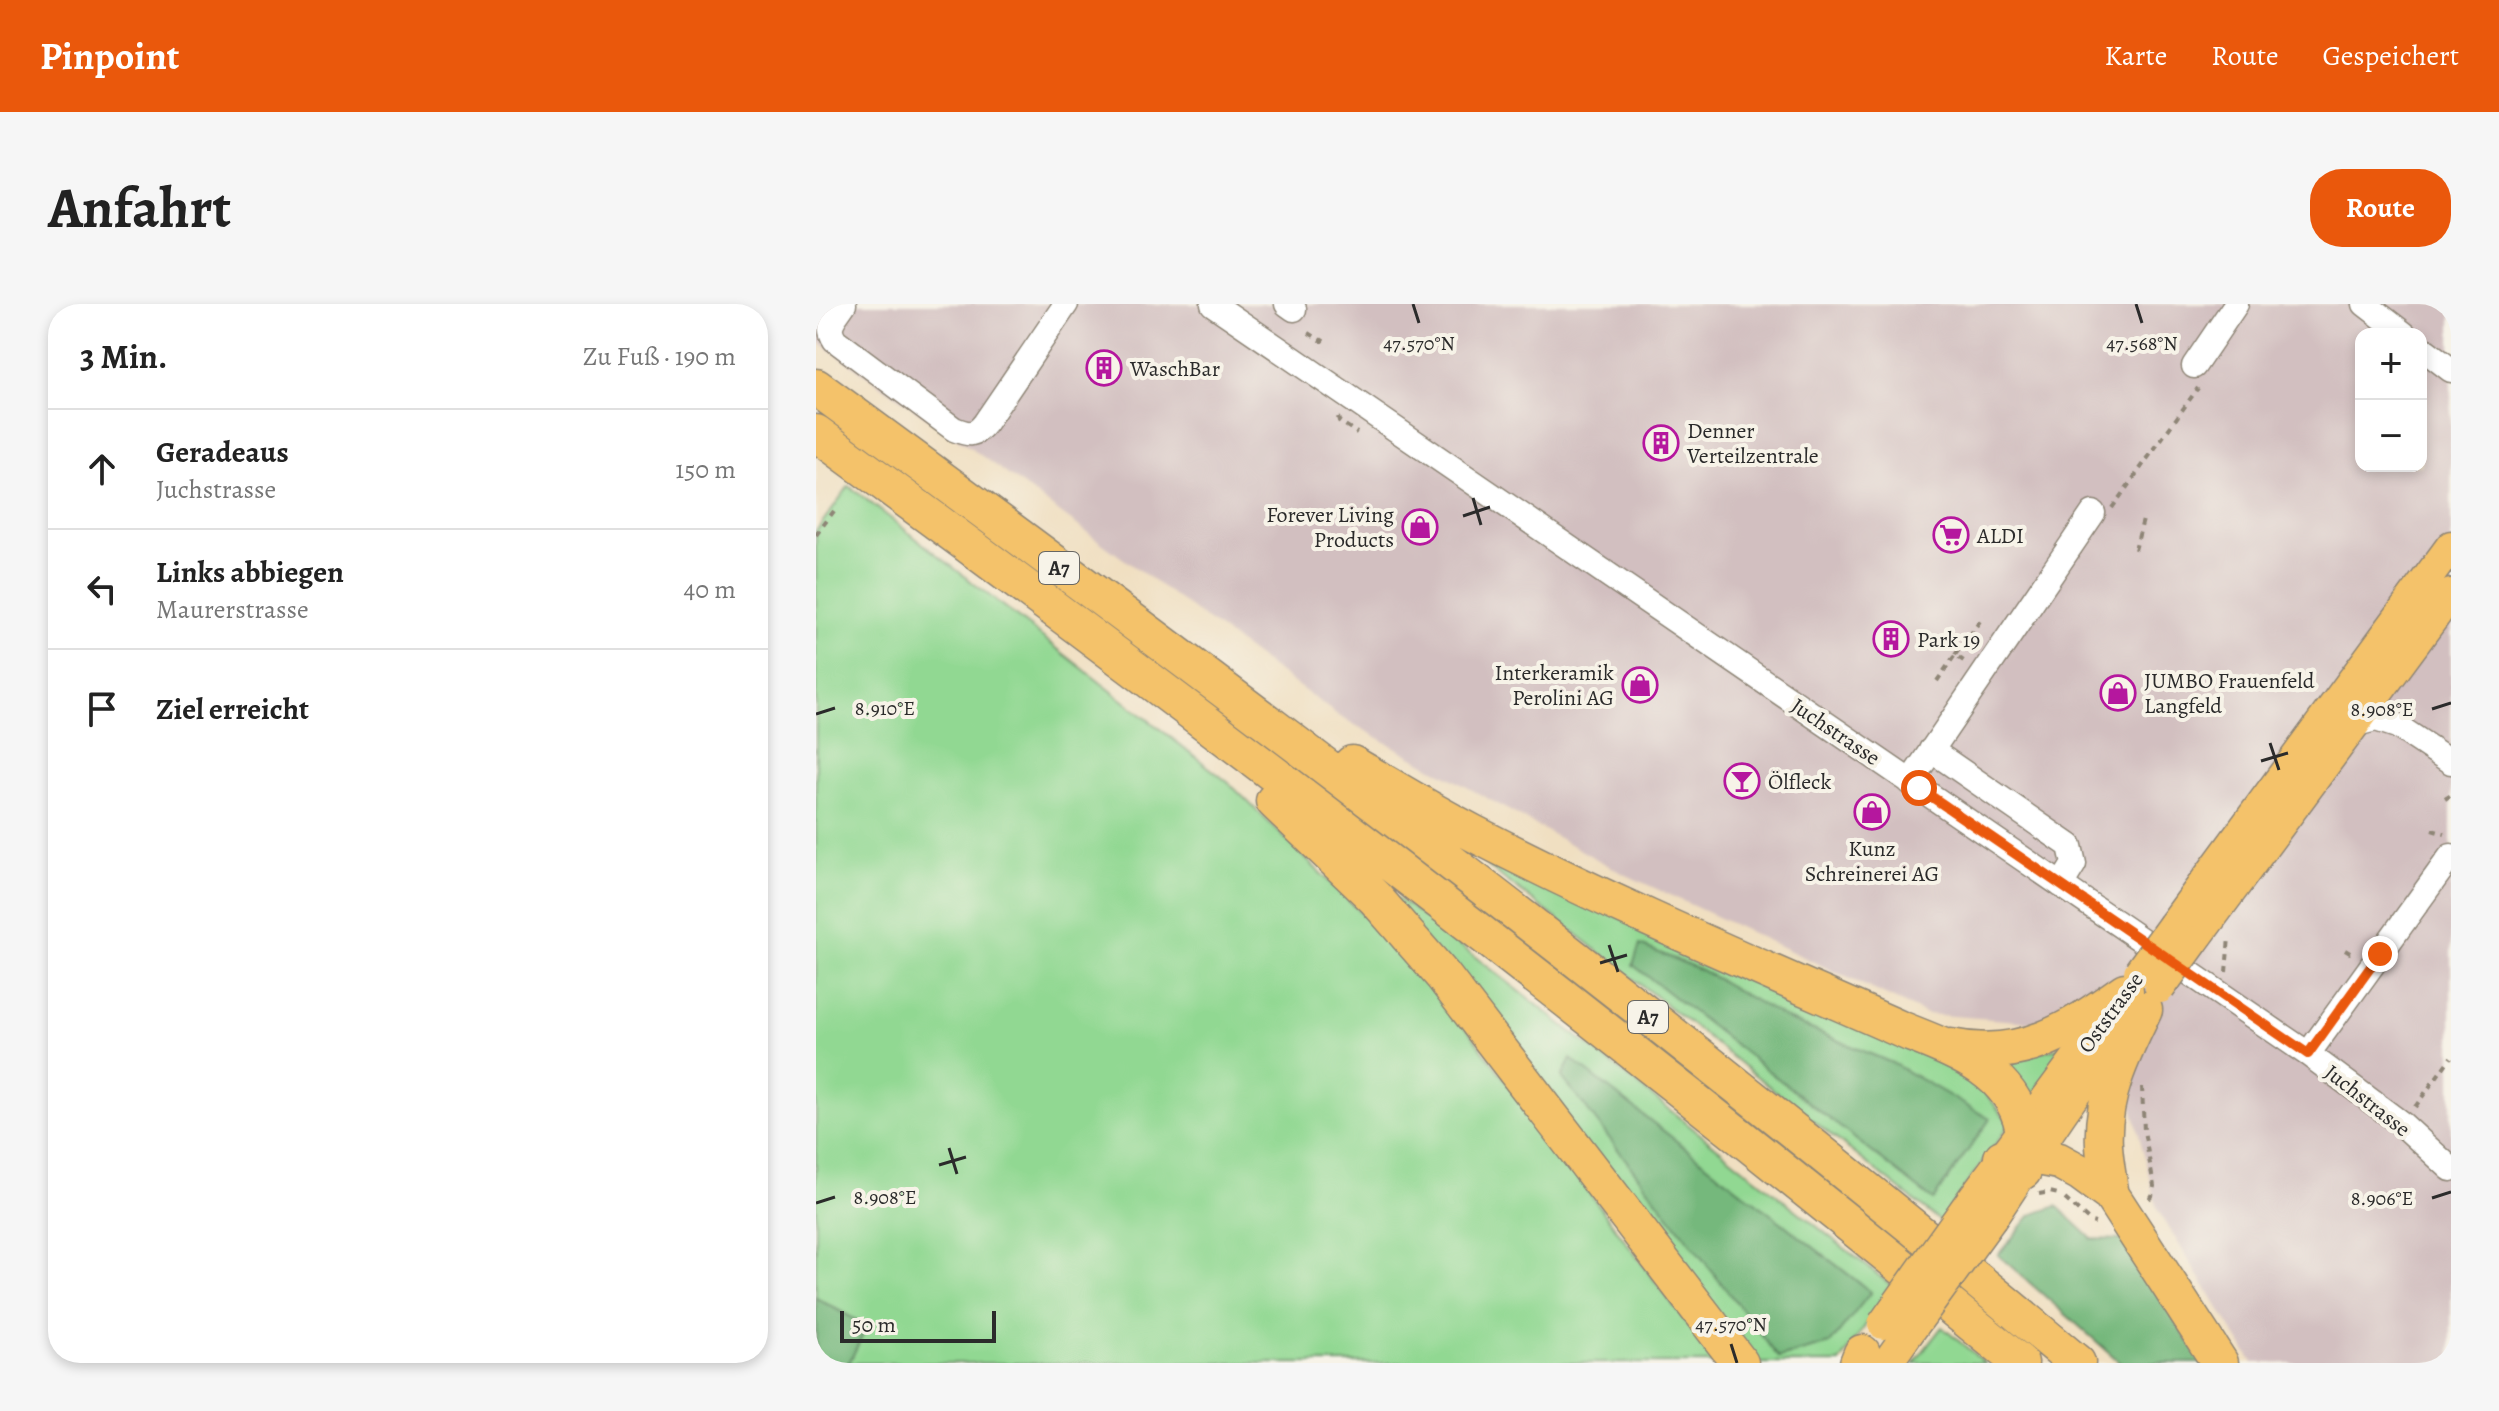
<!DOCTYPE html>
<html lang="de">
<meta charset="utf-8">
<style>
:root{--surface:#fff;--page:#f6f6f6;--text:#222;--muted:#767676;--line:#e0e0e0;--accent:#ea580c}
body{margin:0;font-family:Alegreya,serif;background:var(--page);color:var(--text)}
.controls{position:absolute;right:24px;top:24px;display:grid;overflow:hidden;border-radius:16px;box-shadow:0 4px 12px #0003}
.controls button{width:72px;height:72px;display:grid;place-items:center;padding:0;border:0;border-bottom:2px solid var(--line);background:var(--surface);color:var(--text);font:40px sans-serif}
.scale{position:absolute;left:24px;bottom:20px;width:156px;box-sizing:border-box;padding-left:8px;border:4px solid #2b2b2b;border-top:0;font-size:22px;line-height:28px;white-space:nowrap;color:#2b2b2b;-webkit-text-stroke:6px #f7f3e8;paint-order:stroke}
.stop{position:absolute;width:24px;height:24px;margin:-18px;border:6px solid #ea580c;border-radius:50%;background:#fff}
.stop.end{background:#ea580c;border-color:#fff;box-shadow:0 2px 8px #0008}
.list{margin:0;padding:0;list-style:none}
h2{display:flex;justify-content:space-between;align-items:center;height:104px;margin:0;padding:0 32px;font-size:34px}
h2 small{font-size:26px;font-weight:400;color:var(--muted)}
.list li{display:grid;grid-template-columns:52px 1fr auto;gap:24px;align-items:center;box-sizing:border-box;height:120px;padding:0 32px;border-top:2px solid var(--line)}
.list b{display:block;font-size:30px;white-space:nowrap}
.list p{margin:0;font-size:26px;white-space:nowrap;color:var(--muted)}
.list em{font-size:26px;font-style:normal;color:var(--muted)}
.icon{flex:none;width:44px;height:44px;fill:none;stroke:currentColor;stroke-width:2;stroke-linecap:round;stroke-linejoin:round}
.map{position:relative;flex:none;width:1635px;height:1059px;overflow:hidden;border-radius:32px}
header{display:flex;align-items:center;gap:48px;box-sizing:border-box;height:112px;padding:0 40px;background:var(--accent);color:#fff}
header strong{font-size:38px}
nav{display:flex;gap:44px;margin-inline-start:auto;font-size:28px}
.intro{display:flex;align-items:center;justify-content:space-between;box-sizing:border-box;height:192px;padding:0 48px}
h1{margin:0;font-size:56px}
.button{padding:20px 36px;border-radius:32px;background:var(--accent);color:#fff;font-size:28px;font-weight:700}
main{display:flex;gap:48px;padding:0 48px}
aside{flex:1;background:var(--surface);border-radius:32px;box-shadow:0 4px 12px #0003}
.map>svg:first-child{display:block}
.industrial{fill:#d2bfc0;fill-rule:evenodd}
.green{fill:#91d892;stroke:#5e825e;stroke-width:2}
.forest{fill:#74b87c;stroke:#507254;stroke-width:2}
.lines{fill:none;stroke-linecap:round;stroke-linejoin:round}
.minor-casing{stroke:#8e8576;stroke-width:27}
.major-casing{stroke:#8e8576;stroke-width:33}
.highway-casing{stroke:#8e8576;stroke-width:39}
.path{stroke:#8e8576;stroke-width:4;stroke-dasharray:6 6;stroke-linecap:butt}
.minor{stroke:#fff;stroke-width:24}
.major{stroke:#f4c26a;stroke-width:30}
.highway{stroke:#f4c26a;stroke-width:36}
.major-bridge-casing{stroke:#8e8576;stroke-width:33;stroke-linecap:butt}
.major-bridge{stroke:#f4c26a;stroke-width:30}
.route{stroke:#ea580c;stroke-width:10}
.ticks{fill:none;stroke:#2b2b2b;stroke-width:3}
.labels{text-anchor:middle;stroke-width:8;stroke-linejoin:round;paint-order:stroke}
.shield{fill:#f7f3e8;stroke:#686764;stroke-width:2}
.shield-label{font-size:20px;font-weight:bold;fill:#2b2b2b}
.poi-label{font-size:22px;fill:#2b2b2b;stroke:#f7f3e8;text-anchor:start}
.street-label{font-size:22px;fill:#2b2b2b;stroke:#f7f3e8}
.ticks-label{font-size:20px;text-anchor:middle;fill:#2b2b2b;stroke:#f7f3e8;stroke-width:8;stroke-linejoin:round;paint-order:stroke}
</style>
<header>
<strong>Pinpoint</strong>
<nav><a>Karte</a><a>Route</a><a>Gespeichert</a></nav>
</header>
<div class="intro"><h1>Anfahrt</h1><a class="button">Route</a></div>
<main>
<aside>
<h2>3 Min.<small>Zu Fuß · 190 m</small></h2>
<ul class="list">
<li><svg class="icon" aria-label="ahead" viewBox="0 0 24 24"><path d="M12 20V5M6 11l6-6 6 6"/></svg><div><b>Geradeaus</b><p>Juchstrasse</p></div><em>150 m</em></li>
<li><svg class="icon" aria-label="left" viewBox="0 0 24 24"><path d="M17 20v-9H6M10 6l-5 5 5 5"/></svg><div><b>Links abbiegen</b><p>Maurerstrasse</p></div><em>40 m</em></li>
<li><svg class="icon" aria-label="arrive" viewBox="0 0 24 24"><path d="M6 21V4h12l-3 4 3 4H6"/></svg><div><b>Ziel erreicht</b></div></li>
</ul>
</aside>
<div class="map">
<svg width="1635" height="1059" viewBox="0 0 1635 1059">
<rect width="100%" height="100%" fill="#f7f3e8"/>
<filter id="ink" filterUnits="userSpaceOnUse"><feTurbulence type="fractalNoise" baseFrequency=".0125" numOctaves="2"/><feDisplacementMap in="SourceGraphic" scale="16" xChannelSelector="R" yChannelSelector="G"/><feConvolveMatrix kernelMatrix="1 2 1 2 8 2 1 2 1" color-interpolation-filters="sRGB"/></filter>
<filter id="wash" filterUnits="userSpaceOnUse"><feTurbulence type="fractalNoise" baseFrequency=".006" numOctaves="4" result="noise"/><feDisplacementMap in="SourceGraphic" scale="32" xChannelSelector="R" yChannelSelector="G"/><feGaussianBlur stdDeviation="1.8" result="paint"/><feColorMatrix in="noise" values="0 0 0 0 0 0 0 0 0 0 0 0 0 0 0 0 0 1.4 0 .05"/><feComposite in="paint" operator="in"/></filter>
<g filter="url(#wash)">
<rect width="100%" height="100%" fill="#f0dfc1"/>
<path class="industrial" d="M0,0H1635V1059H1437L1341,905L1311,781L1215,718L1110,710L804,568L523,412L180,162L0,36ZM1545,30H1605V162H1545Z"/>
<path class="green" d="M33,182L413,479L620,683L900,1059H0V227Z
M648,544L1154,770L1194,820L1124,917L758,628Z
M569,587L596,604L711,693L1076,982L1024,1059H939Z
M1251,742L1213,797L1177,758Z
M1126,1023L1169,1059H1098Z"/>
<path class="forest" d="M824,641L885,666L971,715L1076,759L1174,815L1117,896L817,661Z
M755,755L1055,988L1014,1040L963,1054L746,773Z
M1241,902L1276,935L1306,936L1387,1059H1305L1182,951L1215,911Z
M0,994L51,1022L33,1059H0Z"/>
</g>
<g filter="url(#ink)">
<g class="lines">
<defs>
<path id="minor" d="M28,0C19,14 9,21 19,36L138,125C153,131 159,132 169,119L250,0
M397,0L1492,750L1586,820L1635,865
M471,0L478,5
M1549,0L1588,30
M1605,43L1635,66
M1378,62L1420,0
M1536,421L1560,415L1581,422L1635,458
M1115,446L1254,542L1258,560L1245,581
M1094,478L1277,209
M1492,750L1635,552"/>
<path id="major" d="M1357,621L1635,242
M1378,637L1635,290
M1154,898L1301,699
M1176,914C1219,850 1260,782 1311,724
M1071,1059L1088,1035"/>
<path id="highway" d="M0,83C428,397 854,718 1261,1059
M0,129C409,428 812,737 1204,1059
M536,460C576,483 616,508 657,529C796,601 941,662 1084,725C1133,745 1195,764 1207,823C1210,837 1208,853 1207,867
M458,497L559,594L627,672L924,1059
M1135,743C1206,758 1254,726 1309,687
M1186,854L1217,852L1243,857L1265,869L1295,891L1404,1059
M1295,891C1292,875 1289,858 1288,842C1285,792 1307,749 1328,706
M1042,1059L1046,1049"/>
</defs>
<use href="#minor" class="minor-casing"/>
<use href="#major" class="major-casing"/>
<use href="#highway" class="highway-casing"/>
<path class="path" d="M493,29L506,37L508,34
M522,113L523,117L541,129
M1296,204L1382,84
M0,231L18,207
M1319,246L1328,212
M1139,351L1164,317
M1121,377L1139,351L1149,358
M1629,495L1635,491
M1616,526L1629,530
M1529,646L1534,649L1539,648
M1410,668L1413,633
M1326,783L1328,827L1338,882L1336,892L1332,896
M1599,803L1635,753
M1223,890L1234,888L1242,890
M1249,895L1275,918L1279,919"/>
<use href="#minor" class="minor"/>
<use href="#major" class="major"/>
<use href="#highway" class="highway"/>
<defs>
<path id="major-bridge" d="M1323,668L1357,621
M1344,684L1378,637
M1067,1020L1154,898
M1088,1035L1176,914"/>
</defs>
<use href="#major-bridge" class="major-bridge-casing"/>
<use href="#major-bridge" class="major-bridge"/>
</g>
</g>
<g class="lines" filter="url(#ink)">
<path class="route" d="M1103,484L1492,750L1564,650"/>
</g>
<path class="ticks" d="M597,0L603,19M1320,0L1326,19M657,194L665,221M647,212L674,203M1616,405L1635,399M0,410L19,404M1454,439L1463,466M1445,457L1472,449M793,641L802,668M784,659L811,651M133,844L141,870M123,861L150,853M1616,894L1635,888M0,899L19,893M915,1040L921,1059"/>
<defs>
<symbol id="building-ring" viewBox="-11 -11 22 22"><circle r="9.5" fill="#f7f3e8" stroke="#b5179e" stroke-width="1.5"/><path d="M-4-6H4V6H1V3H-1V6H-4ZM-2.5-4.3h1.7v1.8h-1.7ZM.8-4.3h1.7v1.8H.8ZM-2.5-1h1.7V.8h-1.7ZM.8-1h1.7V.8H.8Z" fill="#b5179e"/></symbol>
<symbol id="shop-ring" viewBox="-11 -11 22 22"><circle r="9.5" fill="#f7f3e8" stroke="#b5179e" stroke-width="1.5"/><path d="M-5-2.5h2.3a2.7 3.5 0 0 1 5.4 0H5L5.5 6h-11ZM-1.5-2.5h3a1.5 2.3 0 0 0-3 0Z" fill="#b5179e"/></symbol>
<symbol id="supermarket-ring" viewBox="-11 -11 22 22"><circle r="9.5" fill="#f7f3e8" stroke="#b5179e" stroke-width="1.5"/><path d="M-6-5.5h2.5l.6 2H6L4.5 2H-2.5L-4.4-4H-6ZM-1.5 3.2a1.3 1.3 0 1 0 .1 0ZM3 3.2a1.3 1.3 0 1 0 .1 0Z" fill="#b5179e"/></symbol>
<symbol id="bar-ring" viewBox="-11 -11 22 22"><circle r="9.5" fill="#f7f3e8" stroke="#b5179e" stroke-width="1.5"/><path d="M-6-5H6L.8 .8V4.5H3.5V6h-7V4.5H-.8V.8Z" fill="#b5179e"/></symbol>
</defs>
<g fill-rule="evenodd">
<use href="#building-ring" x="268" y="44" width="40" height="40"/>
<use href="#building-ring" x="825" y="119" width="40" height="40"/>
<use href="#shop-ring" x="584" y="203" width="40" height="40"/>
<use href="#supermarket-ring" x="1115" y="211" width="40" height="40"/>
<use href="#building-ring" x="1055" y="315" width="40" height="40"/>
<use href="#shop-ring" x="804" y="361" width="40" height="40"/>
<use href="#shop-ring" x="1282" y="369" width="40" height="40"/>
<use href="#bar-ring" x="906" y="457" width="40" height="40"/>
<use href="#shop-ring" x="1036" y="488" width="40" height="40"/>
</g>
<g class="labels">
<g class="shield">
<rect x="223" y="248" width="40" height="32" rx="6"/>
<rect x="812" y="697" width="40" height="32" rx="6"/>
</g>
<g class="shield-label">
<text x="243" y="271">A7</text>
<text x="832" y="720">A7</text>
</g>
<g class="poi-label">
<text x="314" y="72">WaschBar</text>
<text x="871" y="134">Denner<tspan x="871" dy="25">Verteilzentrale</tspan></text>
<text x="578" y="218" text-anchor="end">Forever Living<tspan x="578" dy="25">Products</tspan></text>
<text x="1161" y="239">ALDI</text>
<text x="1101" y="343">Park 19</text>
<text x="798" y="376" text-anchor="end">Interkeramik<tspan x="798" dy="25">Perolini AG</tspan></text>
<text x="1328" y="384">JUMBO Frauenfeld<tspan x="1328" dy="25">Langfeld</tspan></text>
<text x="952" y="485">Ölfleck</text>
<text x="1056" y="552" text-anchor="middle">Kunz<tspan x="1056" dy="25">Schreinerei AG</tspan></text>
</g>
<g class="street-label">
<text transform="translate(1020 427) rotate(34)" y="8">Juchstrasse</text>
<text transform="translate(1294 708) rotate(-54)" y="8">Oststrasse</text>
<text transform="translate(1552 796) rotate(38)" y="8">Juchstrasse</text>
</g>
</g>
<g class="ticks-label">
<text x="603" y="46">47.570°N</text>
<text x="1326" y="46">47.568°N</text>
<text x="69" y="411">8.910°E</text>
<text x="1566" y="412">8.908°E</text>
<text x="69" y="900">8.908°E</text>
<text x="1566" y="901">8.906°E</text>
<text x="915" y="1027">47.570°N</text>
</g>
</svg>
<div class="controls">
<button>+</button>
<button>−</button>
</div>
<div class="scale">50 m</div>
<div class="stop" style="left:1103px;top:484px"></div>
<div class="stop end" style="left:1564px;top:650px"></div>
</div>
</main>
